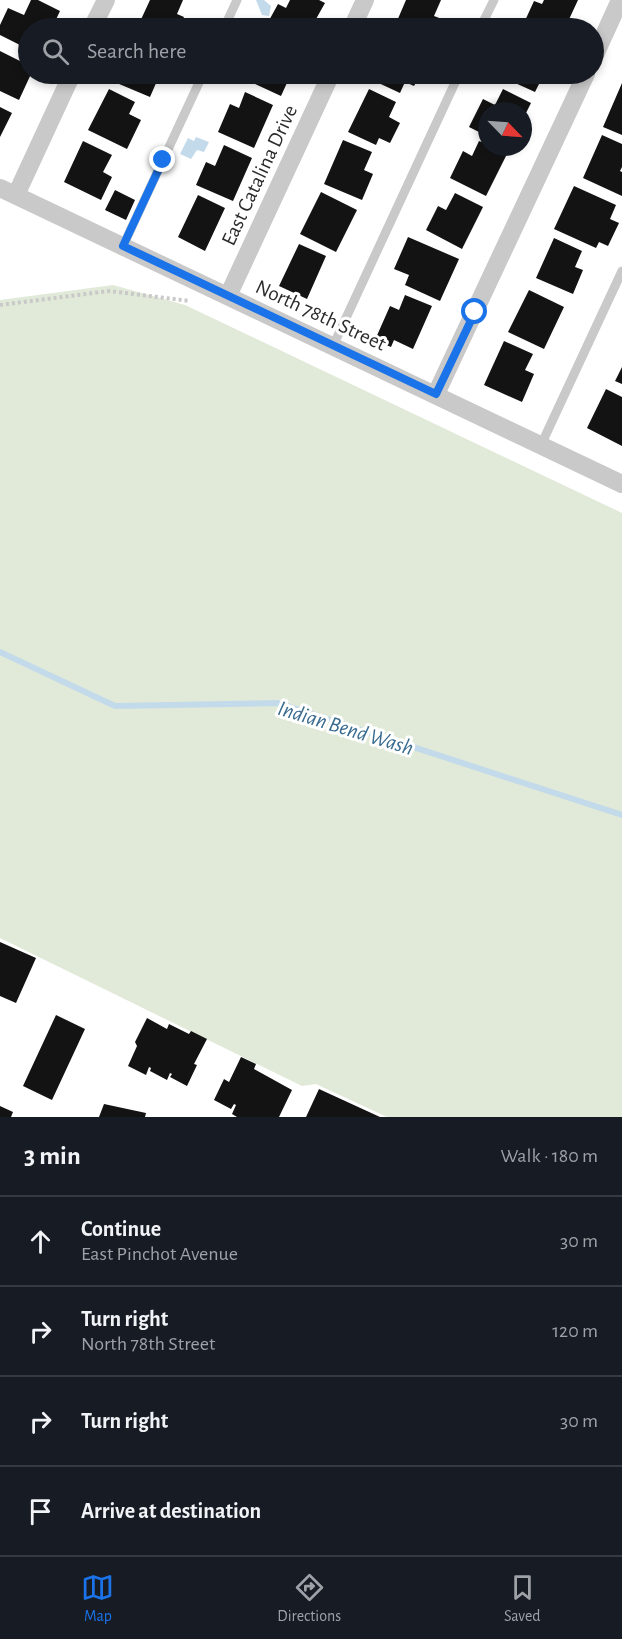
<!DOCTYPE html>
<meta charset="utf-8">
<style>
:root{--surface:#171b24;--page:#242831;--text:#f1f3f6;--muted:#9ea1a6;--line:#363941;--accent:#1a73e8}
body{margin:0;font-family:"Alegreya Sans",sans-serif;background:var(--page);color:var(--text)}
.compass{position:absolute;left:478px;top:102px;width:54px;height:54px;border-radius:50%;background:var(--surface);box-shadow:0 3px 9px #0003;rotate:115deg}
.stop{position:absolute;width:18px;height:18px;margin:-14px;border:4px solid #1a73e8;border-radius:50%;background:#fff}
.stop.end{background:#1a73e8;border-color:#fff;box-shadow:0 2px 6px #0008}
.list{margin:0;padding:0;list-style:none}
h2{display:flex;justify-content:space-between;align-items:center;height:78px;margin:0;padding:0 24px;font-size:26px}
h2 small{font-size:20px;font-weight:400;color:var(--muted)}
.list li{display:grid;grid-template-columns:39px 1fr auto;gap:18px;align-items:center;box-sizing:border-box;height:90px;padding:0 24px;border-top:2px solid var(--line)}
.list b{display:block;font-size:22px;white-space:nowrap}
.list p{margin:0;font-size:20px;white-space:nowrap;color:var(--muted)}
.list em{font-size:20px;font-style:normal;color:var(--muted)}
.icon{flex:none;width:33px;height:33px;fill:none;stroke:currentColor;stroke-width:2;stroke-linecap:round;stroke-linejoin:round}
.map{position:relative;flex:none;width:622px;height:1117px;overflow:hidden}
.search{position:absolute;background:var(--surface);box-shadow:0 3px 9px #0003;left:18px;right:18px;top:18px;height:66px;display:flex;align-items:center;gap:15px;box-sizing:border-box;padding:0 21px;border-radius:33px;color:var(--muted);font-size:22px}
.sheet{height:438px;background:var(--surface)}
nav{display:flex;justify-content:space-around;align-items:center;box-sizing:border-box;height:84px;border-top:2px solid var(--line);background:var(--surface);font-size:16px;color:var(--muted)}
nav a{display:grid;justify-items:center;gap:3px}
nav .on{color:var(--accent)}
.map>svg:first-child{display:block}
.green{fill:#e1ead8}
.water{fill:#c3daeb}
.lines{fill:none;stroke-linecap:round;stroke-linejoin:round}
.stream{stroke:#c3daeb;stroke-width:6}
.building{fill:#131313}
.path{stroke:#c9c9c9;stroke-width:4;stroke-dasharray:3 3;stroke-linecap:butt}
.lane{stroke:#c9c9c9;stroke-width:9}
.street{stroke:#c9c9c9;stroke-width:18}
.route{stroke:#1a73e8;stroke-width:8}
.labels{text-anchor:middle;stroke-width:6;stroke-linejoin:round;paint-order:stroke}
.street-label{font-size:21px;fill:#2c2c2c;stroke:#fff}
.water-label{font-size:22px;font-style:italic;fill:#386a8f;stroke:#fff}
</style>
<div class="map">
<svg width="622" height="1117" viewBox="0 0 622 1117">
<rect width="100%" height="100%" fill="#fff"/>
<path class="green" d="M113,285L185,305L622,513V1117H387L316,1084L302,1086L0,938V300Z"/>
<path class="water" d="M256,0H264L271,6L269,16L262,15Z
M196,137L209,142L204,152L197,150L191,159L180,154L188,138L194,141Z"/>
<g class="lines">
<path class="stream" d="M0,652L115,706L278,703L622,815"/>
</g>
<path class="building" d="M31,0H38L60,11L52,28H28V49L0,35V25L8,8L24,15Z
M150,0H183L177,14L184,17L179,28H143L138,26Z
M290,0H319L325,3L311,28H271L266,26L278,4L286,8Z
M406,0H441L434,16L442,19L438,28H394Z
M544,0H578L565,28H530L523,25L534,1L542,4Z
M0,51L28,65V74H31L19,100L0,91Z
M116,74H160L150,97L112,81Z
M246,74H291L281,96L244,79Z
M373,74H420L414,86L405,82L400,93L370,79Z
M495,74H544L535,92Z
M622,83V135L603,127Z
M109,89L135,102L129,114L141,120L127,149L88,130Z
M369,89L396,102L389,117L400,123L390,143L379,138L376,145L348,132Z
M503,89L531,103L523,119V111H487V136L469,127L483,99L495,105Z
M245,92L273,105L254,148L218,132L230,104L239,108Z
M0,107L12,113L0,137Z
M602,135L622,144V167L620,171L622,172V196L583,178Z
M343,140L372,152L364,170L373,174L362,200L324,184Z
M83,141L112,155L103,172L112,177L101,200L64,182Z
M479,141L487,144V147H492L507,154L486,196L450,178L463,151L472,156Z
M224,145L252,158L233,201L196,185L206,162L215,166Z
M574,186L616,205L610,219L619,223L608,246L599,242L596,248L554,229Z
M115,190L135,200L126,220L105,210Z
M321,192L357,210L336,252L300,234Z
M455,193L483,207L462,249L426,230L438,206L446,210Z
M198,195L225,208L205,251L178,237Z
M408,237L459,259L440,301L405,285L409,275L394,269Z
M554,238L582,251L575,267L583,270L573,294L536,278Z
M299,244L326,256L307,299L279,286Z
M529,290L564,307L544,349L508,332Z
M405,295L432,306L413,349L394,340L391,347L375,340L390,306L399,310Z
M504,341L533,354L525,370L534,374L522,402L484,385Z
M622,367V384L615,381Z
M606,389L622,397V446L587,428Z
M0,942L36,958L16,1003L0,996Z
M56,1015L85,1029L52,1100L23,1086Z
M147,1018L167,1029L169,1024L189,1034L191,1031L207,1039L194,1064L197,1065L187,1086L170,1077L172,1074L170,1073L167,1080L150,1071L151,1068L149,1067L146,1075L128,1066L137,1046L135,1042Z
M241,1057L256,1064L254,1069L292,1090L279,1117H237L232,1114L236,1105L234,1104L231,1109L214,1100L224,1079L229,1082Z
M319,1089L380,1117H306Z
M104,1104L146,1113L145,1117H99Z
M0,1106L13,1112L11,1117H0Z"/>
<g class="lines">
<path class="path" d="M0,305L109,291L190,301"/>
<path class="lane" d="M224,28L237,0
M480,28L494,0
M123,246L203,74
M333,346L459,74
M541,445L622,271"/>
<path class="street" d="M92,28L106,0
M352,28L365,0
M594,57L620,0
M0,188L622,484
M16,195L72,74
M228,296L331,74
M436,394L586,74"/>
</g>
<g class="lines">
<path class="route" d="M163,160L123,246L436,394L475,312"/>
</g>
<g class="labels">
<g class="street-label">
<text transform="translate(259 175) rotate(-65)" y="7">East Catalina Drive</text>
<text transform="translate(321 315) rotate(25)" y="7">North 78th Street</text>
</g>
<g class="water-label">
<text transform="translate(346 727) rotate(17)" y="8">Indian Bend Wash</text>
</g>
</g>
</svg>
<svg class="compass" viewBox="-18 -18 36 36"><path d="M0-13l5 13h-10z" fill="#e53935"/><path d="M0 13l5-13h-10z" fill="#9ea1a6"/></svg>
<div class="stop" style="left:475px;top:312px"></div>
<div class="stop end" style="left:163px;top:160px"></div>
<div class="search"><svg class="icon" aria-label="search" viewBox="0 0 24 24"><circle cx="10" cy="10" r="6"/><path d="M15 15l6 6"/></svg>Search here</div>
</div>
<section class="sheet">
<h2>3 min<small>Walk · 180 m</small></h2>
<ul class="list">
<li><svg class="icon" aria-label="ahead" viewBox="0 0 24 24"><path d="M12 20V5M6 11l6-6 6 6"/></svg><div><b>Continue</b><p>East Pinchot Avenue</p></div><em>30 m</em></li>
<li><svg class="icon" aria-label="right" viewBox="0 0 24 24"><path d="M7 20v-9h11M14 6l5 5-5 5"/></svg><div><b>Turn right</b><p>North 78th Street</p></div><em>120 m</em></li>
<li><svg class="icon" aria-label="right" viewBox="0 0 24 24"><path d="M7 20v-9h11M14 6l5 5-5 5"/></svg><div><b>Turn right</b></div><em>30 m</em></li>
<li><svg class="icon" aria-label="arrive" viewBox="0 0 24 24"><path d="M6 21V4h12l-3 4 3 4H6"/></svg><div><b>Arrive at destination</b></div></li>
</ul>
</section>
<nav>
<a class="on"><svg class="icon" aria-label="map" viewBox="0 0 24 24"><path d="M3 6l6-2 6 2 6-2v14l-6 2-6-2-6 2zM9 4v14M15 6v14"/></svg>Map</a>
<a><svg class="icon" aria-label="directions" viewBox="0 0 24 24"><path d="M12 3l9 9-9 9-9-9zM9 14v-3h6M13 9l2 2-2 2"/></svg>Directions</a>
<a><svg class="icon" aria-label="saved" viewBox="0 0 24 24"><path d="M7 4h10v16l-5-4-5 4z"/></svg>Saved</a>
</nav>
